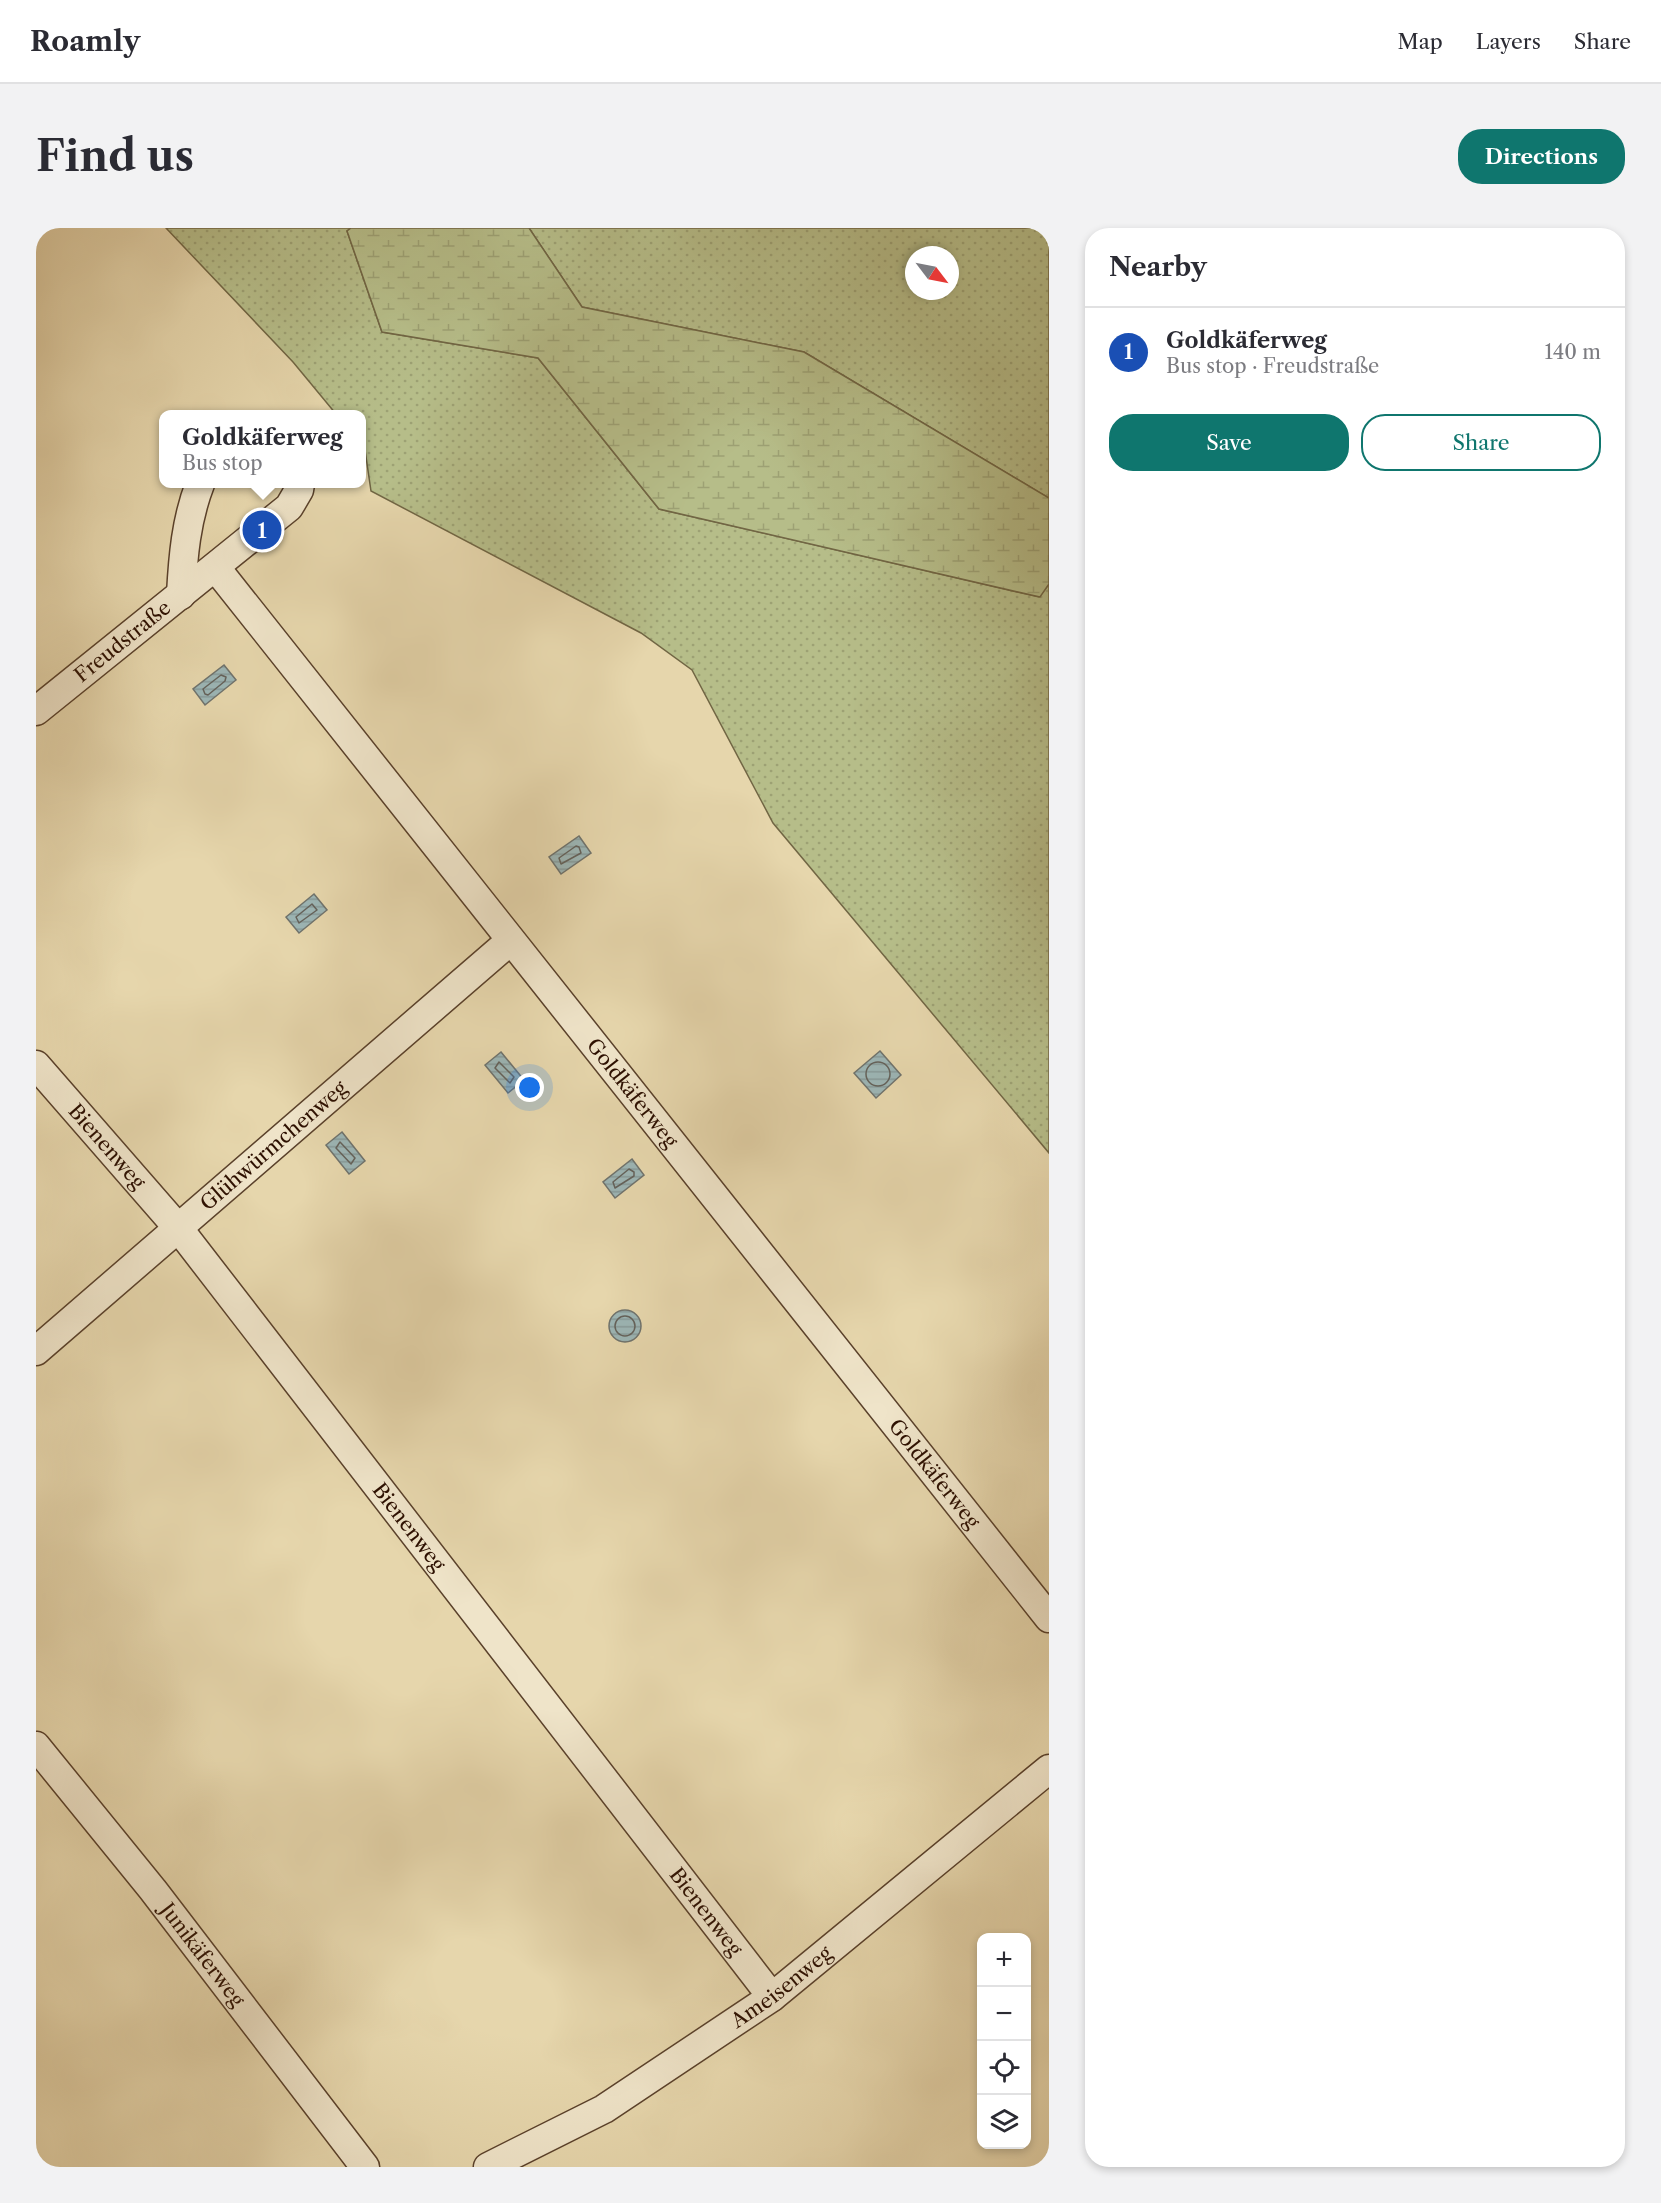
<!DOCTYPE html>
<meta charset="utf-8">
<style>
:root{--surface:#fff;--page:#f2f2f3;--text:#2b2b33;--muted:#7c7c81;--line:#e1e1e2;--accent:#0f766e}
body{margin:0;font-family:"Libre Caslon Text",serif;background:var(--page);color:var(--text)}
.controls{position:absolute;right:18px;bottom:18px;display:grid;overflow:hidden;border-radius:12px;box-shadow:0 3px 9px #0003}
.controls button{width:54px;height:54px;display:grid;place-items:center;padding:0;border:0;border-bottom:2px solid var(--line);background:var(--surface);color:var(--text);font:30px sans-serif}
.compass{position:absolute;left:869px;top:18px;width:54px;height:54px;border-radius:50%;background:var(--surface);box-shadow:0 3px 9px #0003;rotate:122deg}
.you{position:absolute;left:494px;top:860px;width:21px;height:21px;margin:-15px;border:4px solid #fff;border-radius:50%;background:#1a73e8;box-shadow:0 0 0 9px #1a73e833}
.badge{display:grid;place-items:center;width:39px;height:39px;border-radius:50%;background:var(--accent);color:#fff;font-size:20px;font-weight:700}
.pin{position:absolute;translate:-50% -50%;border:3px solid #fff;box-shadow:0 2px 6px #0006}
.popup{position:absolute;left:123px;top:182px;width:207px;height:78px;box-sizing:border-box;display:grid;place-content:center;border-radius:12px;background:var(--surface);filter:drop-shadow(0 2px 4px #0005);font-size:20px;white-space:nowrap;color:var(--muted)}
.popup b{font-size:22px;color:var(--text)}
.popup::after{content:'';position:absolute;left:50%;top:100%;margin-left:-12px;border:12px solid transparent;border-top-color:var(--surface)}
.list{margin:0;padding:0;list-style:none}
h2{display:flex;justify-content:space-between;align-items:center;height:78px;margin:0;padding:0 24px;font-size:26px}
h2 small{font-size:20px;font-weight:400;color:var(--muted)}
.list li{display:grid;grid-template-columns:39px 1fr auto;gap:18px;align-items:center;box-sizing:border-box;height:90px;padding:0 24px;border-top:2px solid var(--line)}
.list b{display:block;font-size:22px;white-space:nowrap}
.list p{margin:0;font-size:20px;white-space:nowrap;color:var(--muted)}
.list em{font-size:20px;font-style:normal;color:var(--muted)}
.actions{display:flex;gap:12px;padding:18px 24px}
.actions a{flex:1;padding:14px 0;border:2px solid var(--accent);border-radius:24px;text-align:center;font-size:21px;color:var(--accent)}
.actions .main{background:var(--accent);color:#fff}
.icon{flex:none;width:33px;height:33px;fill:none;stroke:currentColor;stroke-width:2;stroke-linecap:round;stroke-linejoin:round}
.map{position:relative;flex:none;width:1013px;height:1939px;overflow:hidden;border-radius:24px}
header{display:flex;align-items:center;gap:36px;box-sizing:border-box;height:84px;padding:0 30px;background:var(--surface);border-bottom:2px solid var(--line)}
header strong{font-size:28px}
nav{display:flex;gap:33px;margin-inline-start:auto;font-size:21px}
.intro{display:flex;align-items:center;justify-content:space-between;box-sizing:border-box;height:144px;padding:0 36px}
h1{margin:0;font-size:42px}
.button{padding:15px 27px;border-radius:24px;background:var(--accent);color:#fff;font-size:21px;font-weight:700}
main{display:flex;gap:36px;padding:0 36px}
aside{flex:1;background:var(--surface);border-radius:24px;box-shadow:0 3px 9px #0003}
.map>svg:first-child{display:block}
.grass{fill:url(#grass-dots);stroke:#716644;stroke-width:1.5;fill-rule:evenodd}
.wetland{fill:url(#wetland-marsh);stroke:#716644;stroke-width:1.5}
.water{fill:url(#water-rules);stroke:#6f736d;stroke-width:1.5}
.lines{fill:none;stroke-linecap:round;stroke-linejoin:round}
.shore{stroke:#64625b;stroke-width:1.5}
.minor-casing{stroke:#5a412b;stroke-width:31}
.minor{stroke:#efe4c9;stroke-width:28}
.labels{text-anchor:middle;stroke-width:6;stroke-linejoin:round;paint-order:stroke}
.street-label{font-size:20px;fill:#2c0f00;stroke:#efe4c9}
</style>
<header>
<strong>Roamly</strong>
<nav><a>Map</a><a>Layers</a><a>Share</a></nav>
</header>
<div class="intro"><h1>Find us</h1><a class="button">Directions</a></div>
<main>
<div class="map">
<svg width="1013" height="1939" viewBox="0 0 1013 1939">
<defs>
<pattern id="grass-dots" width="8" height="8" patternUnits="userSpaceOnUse" patternTransform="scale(1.5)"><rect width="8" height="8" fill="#b6bd89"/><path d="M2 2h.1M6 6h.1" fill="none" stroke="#9da174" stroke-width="1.8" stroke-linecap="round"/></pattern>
<pattern id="wetland-marsh" width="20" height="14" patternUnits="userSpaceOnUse" patternTransform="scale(1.5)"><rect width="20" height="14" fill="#b6bd89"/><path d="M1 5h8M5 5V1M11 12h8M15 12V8" fill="none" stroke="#9da174"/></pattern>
<pattern id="water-rules" width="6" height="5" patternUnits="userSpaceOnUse" patternTransform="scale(1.5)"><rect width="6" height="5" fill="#9cb6b6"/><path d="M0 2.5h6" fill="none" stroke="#879b9b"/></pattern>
</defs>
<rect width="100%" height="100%" fill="#e6d6ac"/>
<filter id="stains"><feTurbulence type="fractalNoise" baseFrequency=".00333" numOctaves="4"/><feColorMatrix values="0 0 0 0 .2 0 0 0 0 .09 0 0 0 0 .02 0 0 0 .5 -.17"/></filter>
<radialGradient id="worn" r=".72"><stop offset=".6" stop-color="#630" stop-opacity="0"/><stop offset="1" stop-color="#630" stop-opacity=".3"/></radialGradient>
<path class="grass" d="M130,0H315L311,3L346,104L502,130L623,281L1003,369L1013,356V925L737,595L656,442L605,405L335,263L329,222L325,217V186H300L257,134Z
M493,0H1013V270L768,124L546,79ZM878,27H914V63H878Z"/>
<path class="wetland" d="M315,0H493L546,79L768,124L1013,270V356L1004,369L623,281L502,130L346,104L311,3Z"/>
<path class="water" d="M188,437L200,452L169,477L157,461Z
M543,608L555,625L525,646L513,629Z
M278,666L291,682L263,705L250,689Z
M844,823L865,847L840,870L818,845Z
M465,824L488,852L472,865L449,837Z
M306,904L329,933L313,946L290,917Z
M596,931L608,947L579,970L567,954Z
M573 1098a16 16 0 1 1 32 0a16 16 0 1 1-32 0Z"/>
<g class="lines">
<path class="shore" d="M185,447L190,449L189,453L172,467L169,466L167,461Z
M540,618L543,619L545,625L525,636L523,630Z
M276,676L281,682L263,695L260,689Z
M463,834L478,849L474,855L459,840Z
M830 846a12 12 0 1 1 24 0a12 12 0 1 1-24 0Z
M304,914L319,930L315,936L300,920Z
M593,941L598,944V948L579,960L577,954Z
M579 1098a10 10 0 1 1 20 0a10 10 0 1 1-20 0Z"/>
<defs>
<g id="minor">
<path id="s1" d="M180,340L1013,1390"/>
<path d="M145,367C147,329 150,292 164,256"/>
<path id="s2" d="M0,483L253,279L263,262L264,256"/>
<path id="s3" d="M0,837L143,1001L736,1769"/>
<path id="s4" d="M0,1123L474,713"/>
<path id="s5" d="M0,1518L117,1662L329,1939"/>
<path id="s6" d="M452,1939L568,1881L736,1769L1013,1541"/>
</g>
</defs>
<use href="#minor" class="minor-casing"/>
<use href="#minor" class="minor"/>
</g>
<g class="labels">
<g class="street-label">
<text dy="7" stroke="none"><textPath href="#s2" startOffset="111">Freudstraße</textPath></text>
<text dy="7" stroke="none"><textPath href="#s1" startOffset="670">Goldkäferweg</textPath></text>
<text dy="7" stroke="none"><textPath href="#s3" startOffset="108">Bienenweg</textPath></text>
<text dy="7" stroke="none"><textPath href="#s4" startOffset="314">Glühwürmchenweg</textPath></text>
<text dy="7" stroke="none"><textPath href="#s1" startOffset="1156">Goldkäferweg</textPath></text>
<text dy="7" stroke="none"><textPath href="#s3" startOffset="594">Bienenweg</textPath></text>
<text dy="7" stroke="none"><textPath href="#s3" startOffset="1080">Bienenweg</textPath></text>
<text dy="7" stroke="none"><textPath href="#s5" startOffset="267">Junikäferweg</textPath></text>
<text dy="7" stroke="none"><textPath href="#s6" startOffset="345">Ameisenweg</textPath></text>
</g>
</g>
<rect width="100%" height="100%" filter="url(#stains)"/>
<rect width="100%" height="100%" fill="url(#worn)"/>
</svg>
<div class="controls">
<button>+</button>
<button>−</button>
<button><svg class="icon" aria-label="locate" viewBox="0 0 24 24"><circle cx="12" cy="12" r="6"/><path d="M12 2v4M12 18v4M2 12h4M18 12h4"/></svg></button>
<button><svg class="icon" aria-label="layers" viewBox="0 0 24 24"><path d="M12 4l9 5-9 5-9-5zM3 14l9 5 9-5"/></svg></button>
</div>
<svg class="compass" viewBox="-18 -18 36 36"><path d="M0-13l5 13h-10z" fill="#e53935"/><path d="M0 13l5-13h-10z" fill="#7c7c81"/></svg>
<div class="you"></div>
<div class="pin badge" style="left:226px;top:302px;background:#1a4fb4">1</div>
<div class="popup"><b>Goldkäferweg</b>Bus stop</div>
</div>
<aside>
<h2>Nearby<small></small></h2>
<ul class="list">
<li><span class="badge" style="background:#1a4fb4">1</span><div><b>Goldkäferweg</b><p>Bus stop · Freudstraße</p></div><em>140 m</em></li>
</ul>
<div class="actions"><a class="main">Save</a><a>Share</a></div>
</aside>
</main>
